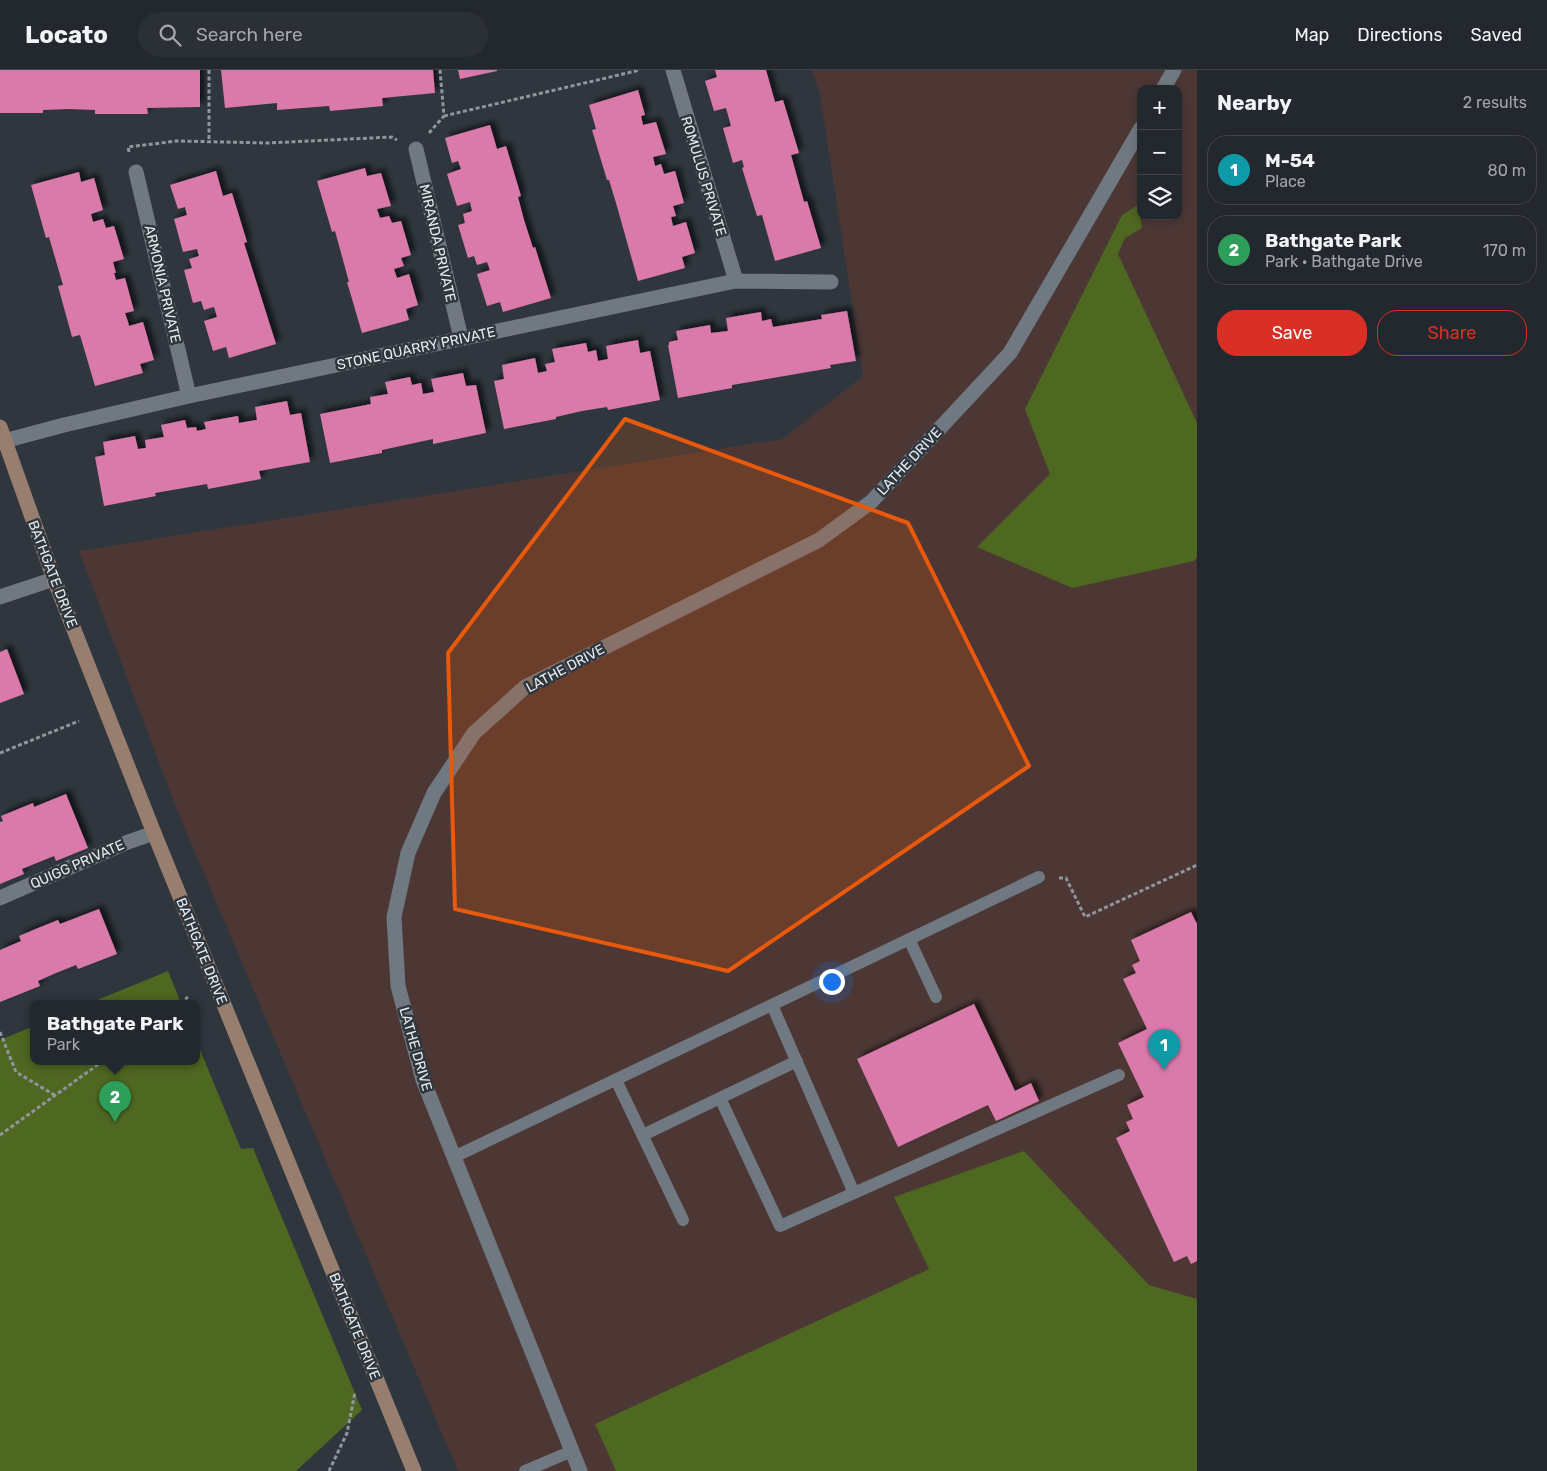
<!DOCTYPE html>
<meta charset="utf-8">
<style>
:root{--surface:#23282e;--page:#2b3036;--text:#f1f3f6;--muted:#a3a6aa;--line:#40444a;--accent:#d93025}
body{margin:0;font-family:Rubik,sans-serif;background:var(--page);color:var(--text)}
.controls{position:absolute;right:15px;top:15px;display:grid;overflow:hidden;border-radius:10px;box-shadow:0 2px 8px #0003}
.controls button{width:45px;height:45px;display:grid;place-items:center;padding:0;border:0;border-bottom:1px solid var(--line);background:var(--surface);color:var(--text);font:25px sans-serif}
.you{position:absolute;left:831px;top:911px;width:18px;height:18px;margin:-12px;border:4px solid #fff;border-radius:50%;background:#1a73e8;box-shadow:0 0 0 8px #1a73e833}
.badge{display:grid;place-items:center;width:32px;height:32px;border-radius:50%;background:var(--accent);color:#fff;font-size:16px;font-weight:700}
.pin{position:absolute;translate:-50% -41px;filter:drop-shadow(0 1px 2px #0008)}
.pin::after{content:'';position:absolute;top:26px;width:18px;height:15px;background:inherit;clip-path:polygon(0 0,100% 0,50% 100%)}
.popup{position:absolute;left:30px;top:930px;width:170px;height:65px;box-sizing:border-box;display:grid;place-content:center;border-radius:10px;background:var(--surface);filter:drop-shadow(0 1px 4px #0005);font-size:16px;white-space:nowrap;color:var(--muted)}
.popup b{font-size:19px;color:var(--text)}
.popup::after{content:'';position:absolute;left:50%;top:100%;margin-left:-10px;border:10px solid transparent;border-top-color:var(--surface)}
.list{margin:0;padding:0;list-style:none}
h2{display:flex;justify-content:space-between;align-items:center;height:65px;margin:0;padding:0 20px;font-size:21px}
h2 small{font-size:16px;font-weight:400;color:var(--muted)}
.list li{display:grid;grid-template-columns:32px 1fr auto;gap:15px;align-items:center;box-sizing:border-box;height:70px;margin:0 10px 10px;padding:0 10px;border:1px solid var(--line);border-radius:20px}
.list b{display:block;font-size:19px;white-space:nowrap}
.list p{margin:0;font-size:16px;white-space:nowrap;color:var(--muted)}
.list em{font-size:16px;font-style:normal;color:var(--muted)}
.actions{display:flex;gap:10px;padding:15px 20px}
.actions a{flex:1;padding:11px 0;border:1px solid var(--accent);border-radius:20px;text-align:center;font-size:18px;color:var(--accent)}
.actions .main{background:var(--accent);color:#fff}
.icon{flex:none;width:28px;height:28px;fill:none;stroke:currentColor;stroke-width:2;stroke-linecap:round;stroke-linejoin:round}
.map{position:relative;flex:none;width:1197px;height:1401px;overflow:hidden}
header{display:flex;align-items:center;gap:30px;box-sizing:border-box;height:70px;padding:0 25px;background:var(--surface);border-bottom:1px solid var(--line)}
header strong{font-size:24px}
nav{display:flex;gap:28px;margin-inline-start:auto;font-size:18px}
.search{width:350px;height:45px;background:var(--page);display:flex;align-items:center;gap:12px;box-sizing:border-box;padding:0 18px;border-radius:28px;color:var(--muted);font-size:19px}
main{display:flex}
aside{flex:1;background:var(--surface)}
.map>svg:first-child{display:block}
.commercial{fill:#4c3734;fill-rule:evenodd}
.green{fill:#4e6721}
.building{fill:#d97aaa;filter:url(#shadow)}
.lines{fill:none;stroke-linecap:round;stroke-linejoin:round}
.path{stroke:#90969d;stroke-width:3;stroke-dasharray:4 2.5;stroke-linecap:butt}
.lane{stroke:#707881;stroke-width:12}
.street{stroke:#707881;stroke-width:15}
.secondary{stroke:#987e6e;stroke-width:15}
.marked{fill:#e8590c;fill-opacity:0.2;stroke:#e8590c;stroke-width:4;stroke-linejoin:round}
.labels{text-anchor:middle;stroke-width:5;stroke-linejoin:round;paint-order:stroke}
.street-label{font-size:14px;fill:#e5eaef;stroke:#2f363e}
</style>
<header>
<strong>Locato</strong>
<div class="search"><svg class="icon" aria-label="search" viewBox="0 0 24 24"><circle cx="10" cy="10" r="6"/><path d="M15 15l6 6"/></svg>Search here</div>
<nav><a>Map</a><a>Directions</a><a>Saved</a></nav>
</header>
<main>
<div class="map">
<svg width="1197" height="1401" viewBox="0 0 1197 1401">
<defs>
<filter id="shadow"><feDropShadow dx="4.5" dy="-4.5" stdDeviation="2.5" flood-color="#0009"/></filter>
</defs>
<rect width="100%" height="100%" fill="#2f363e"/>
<path class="commercial" d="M812,0H1197V1401H458L177,740L79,481L782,369L863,306L820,24ZM1141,19H1178V146H1141Z"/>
<path class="green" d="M1138,135L1142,158L1125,168L1118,184L1197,353V487L1194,491L1072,518L977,477L1050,404L1025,339L1122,145Z
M168,901L181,933H90Z
M34,956V991H196V970L241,1079L253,1078L362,1340L296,1401H0V970Z
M1024,1081L1149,1215L1197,1229V1401H616L595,1354L929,1199L894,1127Z"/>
<path class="building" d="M0,0H200V37L147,38L148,44H95V40L69,39L43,40V43H0Z
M221,0H433L435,23L382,28L383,36L330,41L329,36L277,40V33L225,38Z
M458,0H497V1L460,9Z
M715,0H766L775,32L783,30L799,83L791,85L804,132L807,131L821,178L775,191L762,145L757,146L742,98L744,97L742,90L733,93L723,58L731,56L726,38L714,41L705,11L717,7Z
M638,20L645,45L641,46L643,55L656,52L666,84L653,87L655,96L661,94L664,104L675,101L684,133L673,136L676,146L671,147L673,156L686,152L695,183L682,187L685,198L638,211L616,133L609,110H607L592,60L596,59L589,35Z
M490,55L497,79L506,76L521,126L518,127L524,150L533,178L535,177L551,228L503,242L500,232L487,236L477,204L490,200L487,192L477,195L474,186L468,188L458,155L465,153L463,144L472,141L470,132L457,136L447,104L461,99L458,91L452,93L445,68Z
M365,98L367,106L381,103L391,136L377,139L380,148L389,146L392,153L401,151L411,185L401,188L404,196L394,199L397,208L409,204L418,235L406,239L409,250L362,263L347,212H349L335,161L332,162L317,111Z
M216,101L223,126L232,123L247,172L244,173L276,274L229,288L226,277L213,281L204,251L217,247L214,237L204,240L201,231L193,233L184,200L192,198L189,189L199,186L197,179L183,182L174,149L187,145L185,137L178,139L170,115Z
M79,102L81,112L94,108L103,140L91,144L93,152L103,149L106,158L114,156L124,189L113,192L116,203H114L116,210L125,208L134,241L125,243L128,252L129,256L143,252L154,290L140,294L143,303L95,316L80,265L72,267L58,216L63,215L49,167L46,168L31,115Z
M847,241L856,291L830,295L831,298L732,315V318L678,328L668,275H669V272L678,270L676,261L710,255L711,263L728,261L726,248L761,242L762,251L771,249L773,257L822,249L821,245Z
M638,270L640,283L650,281L660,330L608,340L607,337L582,341L556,347V349L504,359L494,311L504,309L502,295L535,288L538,303L547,301L545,294L555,292L552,279L586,273L588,282L596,280L598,291L608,289L606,276Z
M463,303L466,316L476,315L486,363L433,374V369L382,380V383L330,393L320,344L371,334L370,327L388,324L385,312L410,307L412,315L421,313L423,324L434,322L431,309Z
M287,331L290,345L301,343L310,392L259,401L261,409L208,419L207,414L155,423L156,426L104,436L95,387L105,385L103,372L135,366L138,379L146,378L145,370L164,367L161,355L185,350L187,358L196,357L197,361L206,359L204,352L238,346L239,353L250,351L257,350L255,337Z
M7,579L24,624L0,633V582Z
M66,724L88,778L56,791L54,786L22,799L24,804L0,814V752L3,751L1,746L33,733L34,737Z
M99,839L117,884L78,899L76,895L56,903L38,911L40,916L0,932V880L21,871L19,866L38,858L58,850L60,854Z
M1191,842L1197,854V1191L1191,1194L1187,1186L1174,1192L1116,1068L1130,1061L1126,1052L1133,1049L1127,1035L1144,1027L1118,973L1147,959L1123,909L1136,903L1132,895L1140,891L1131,870Z
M974,934L1015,1021L1031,1013L1039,1031L996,1051L988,1035L898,1077L857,989Z"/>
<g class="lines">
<path class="path" d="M209,0V72
M444,46L640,0
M429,63L444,46L440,0
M129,82L128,77L177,71L268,73L392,67L397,70
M0,683L79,651
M1059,808H1066L1085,847L1197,795
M180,933L188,927
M0,962L16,1002L56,1026
M0,1065L103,991
M329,1401L347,1363L355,1322"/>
<path class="lane" d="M909,869L936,927
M772,935L854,1123
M616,1010L683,1150
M720,1028L780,1156L1119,1005
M643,1065L797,991
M454,1087L1039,807
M525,1401L572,1381"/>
<path class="street" d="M673,0L736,211
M1163,19L1174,0
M416,79L461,268
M136,102L189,326
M4,371L64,355L189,326L726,213L736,211L831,212
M0,527L54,509
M0,828L128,772L154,763
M580,1401L423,1010L398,916L394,847L408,783L434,723L474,663L525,617L819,470L871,432L1010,283L1141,58"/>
<path class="secondary" d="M0,357L54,509L154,763L414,1401"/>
</g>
<path class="marked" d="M625,349L908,453L1029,696L728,901L455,839L448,583Z"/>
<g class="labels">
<g class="street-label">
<text transform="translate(704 106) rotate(73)" y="5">ROMULUS PRIVATE</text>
<text transform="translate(438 173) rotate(77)" y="5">MIRANDA PRIVATE</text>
<text transform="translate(163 214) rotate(77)" y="5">ARMONIA PRIVATE</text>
<text transform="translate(416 278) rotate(-12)" y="5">STONE QUARRY PRIVATE</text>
<text transform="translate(909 391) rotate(-47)" y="5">LATHE DRIVE</text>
<text transform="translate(53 504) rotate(69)" y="5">BATHGATE DRIVE</text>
<text transform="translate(565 598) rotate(-28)" y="5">LATHE DRIVE</text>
<text transform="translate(77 794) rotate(-24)" y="5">QUIGG PRIVATE</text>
<text transform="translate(202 881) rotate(68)" y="5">BATHGATE DRIVE</text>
<text transform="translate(416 979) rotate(74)" y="5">LATHE DRIVE</text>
<text transform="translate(355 1256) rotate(68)" y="5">BATHGATE DRIVE</text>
</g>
</g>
</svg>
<div class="controls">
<button>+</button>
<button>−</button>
<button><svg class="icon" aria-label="layers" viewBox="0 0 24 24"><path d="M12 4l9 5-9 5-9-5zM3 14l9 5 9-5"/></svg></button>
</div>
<div class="you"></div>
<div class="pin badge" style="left:1164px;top:1000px;background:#0f9aa8">1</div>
<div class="pin badge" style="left:115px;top:1052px;background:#2e9e5b">2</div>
<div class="popup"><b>Bathgate Park</b>Park</div>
</div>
<aside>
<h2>Nearby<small>2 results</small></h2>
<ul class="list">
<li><span class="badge" style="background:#0f9aa8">1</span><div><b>M-54</b><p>Place</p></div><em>80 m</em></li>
<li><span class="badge" style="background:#2e9e5b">2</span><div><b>Bathgate Park</b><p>Park · Bathgate Drive</p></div><em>170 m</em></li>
</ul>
<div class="actions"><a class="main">Save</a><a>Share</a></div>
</aside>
</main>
